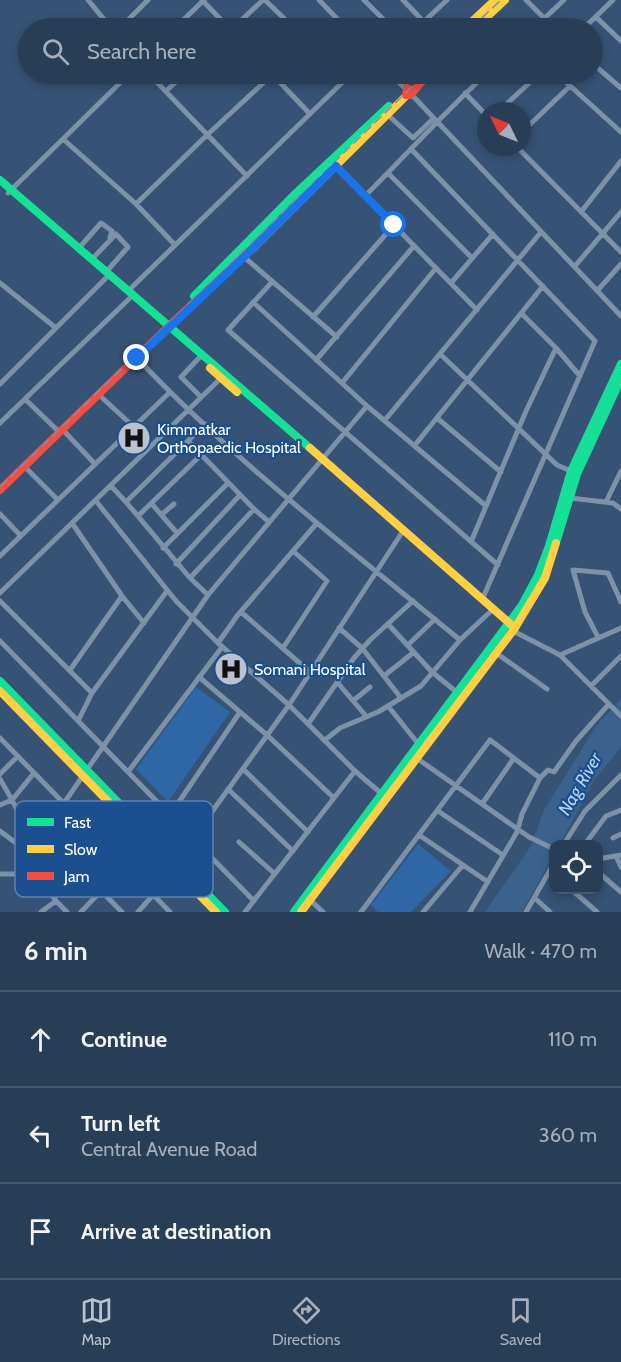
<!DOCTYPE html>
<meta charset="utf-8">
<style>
:root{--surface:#283e57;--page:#344961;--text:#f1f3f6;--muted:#a5aeba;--line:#44576d;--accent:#b9c2ce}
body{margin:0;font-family:Cabin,sans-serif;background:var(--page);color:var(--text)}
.controls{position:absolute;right:18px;bottom:18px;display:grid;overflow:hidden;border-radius:12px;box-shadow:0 3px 9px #0003}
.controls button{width:54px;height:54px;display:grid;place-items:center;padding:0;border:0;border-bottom:2px solid var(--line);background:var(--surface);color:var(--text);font:30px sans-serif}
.compass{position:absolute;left:477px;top:102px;width:54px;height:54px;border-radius:50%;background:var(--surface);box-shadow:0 3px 9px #0003;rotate:313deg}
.stop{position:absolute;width:18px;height:18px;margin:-14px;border:4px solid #1a73e8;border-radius:50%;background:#fff}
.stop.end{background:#1a73e8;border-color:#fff;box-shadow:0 2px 6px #0008}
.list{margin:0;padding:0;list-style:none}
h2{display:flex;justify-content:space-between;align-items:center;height:78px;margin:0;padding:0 24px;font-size:26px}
h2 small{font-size:20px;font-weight:400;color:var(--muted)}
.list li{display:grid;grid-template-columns:39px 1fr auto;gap:18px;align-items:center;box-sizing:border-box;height:96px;padding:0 24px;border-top:2px solid var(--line)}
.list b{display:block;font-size:22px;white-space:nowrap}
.list p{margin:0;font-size:20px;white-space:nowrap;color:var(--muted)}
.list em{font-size:20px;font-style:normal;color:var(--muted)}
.icon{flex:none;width:33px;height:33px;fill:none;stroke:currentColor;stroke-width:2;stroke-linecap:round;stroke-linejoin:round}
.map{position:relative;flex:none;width:621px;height:912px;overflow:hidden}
.search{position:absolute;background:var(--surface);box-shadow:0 3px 9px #0003;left:18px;right:18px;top:18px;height:66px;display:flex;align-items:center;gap:15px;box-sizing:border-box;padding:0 21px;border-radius:33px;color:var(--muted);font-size:22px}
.sheet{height:366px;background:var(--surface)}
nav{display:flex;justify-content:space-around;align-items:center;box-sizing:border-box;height:84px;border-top:2px solid var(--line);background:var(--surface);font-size:16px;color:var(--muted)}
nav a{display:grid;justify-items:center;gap:3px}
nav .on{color:var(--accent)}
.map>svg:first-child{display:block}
.green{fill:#2f66a5}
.water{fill:#3b618d}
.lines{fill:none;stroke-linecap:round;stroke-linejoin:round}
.street{stroke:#7d92a8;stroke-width:5}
.fast{stroke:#16e098;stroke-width:8}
.slow{stroke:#ffcf43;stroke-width:8}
.jam{stroke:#f24e42;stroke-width:8}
.rail{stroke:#7e92a7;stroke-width:1.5;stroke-dasharray:10 4.5;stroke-linecap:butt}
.route{stroke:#1a73e8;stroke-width:8}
.labels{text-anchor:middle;stroke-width:4.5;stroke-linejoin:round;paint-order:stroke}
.poi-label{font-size:16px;fill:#fff;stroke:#1b4f8f;text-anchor:start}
.water-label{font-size:18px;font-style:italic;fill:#b5d3f5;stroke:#1b4f8f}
.key{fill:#1b4f8f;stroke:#5f84b1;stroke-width:1.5}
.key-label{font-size:16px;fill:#fff}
</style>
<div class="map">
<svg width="621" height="912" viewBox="0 0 621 912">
<rect width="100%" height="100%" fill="#365274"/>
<path class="green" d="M196,687L230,712L168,802L136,769Z
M418,844L451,871L411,912H378L371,905Z"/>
<path class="water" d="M621,699V747L593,782L560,844H554L553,856L522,912H485L531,846L544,810L596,726Z"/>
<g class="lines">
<path class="street" d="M88,0L111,28
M202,0L229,28
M265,0L294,28
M319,0L346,28
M364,0L392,28
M403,0L424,22
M526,0L554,28
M596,17L621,41
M120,28L148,0
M175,28L204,0
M233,28L263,0
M417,28L447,0
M534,28L564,0
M584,28L613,0
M592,63L621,88
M149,74L247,176
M272,74L310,114
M390,74L406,89
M557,74L621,132
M166,91L185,74
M465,93L486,115
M411,94L621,316
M499,111L539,74
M388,115L413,138L433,119
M522,132L570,86
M63,139L136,204L175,245
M517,147L621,252
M412,150L595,341L482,600
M336,166L477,310
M388,173L472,258
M8,193L129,74
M365,196C406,155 444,113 486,74
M136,204L207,135L273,74
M581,212L621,161
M79,248L101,223L112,231L110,237
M244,257L337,337
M92,259L116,234L128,247L107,271
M575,266L621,212
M272,282L228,330L498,565
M0,283L56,328
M451,283L493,234
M129,290L351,74
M597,291L621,264
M253,302L367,406L486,506
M522,314L556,348L580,376
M313,317L394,225
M440,354L557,465L573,472
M137,358C235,462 350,549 460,640
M199,358L181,377L201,397
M316,360L414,246
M342,383L436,268
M0,384L110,274
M98,394L134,427
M25,399L57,430
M437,418L501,472
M385,420L541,232
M0,423L131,297
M63,430L95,464
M188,441L254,509L190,578L126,502L205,424
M415,445L543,286
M24,466L58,500
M111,486L126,502
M570,498L613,503L621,509
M96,501L176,601L218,643L289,705L355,771L383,795
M606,502L621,471
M152,504L177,533
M254,509L269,522
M0,514L21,536
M161,515L174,504
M138,516L201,455
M72,523L122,596L144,623
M471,542L526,411L556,348
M163,548L228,483
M0,556L170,392
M176,564L240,495
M190,578L208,595
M0,593L221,378
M0,601L92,693
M241,612L310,672
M388,624L432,672L459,694
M339,628L362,648L401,698
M513,631L560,655L621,716
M598,637L585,612L573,570L608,573L621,602
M0,641L254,901
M218,643L237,616L317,523
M408,645L435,619
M283,648L327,581L293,551
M496,653L547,689
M560,655L621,628
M70,670L122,596
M384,676L414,652
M199,677L267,735L334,798
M337,682L366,716
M591,686L621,656
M354,700L370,687
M388,706L420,746
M78,721L92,693L167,591
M308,724L354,658L370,640L413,601
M0,738L170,912
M325,740L340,728L378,712L421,686L460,640L490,612
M415,757L529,837L554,849
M243,769L308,832
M128,772L222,647
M34,773L12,800L32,840L64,803L208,595L367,406
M0,774L18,756
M540,778L548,770L554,772L576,741L609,704
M0,779L12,800L0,805
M228,789L293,851
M482,804L514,758
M438,811L503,855
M170,815L240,712
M44,826L92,872L101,891L122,912
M0,831L20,846L32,840L41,855L46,870
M419,835L488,882
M193,838L289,705L403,531
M613,838L621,834
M239,842L275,874
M564,844L585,811L621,775
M585,844L606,816L621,810
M616,856L621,867
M598,859L621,855
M598,872L621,892
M37,873L56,901L41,912
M0,874H27L83,863L143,835
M572,890L597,912
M309,899L323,912
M537,900L550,912
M56,901L67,912
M81,912L101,891
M138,912L153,895
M245,912L355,771
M361,912L490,740L540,778L522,814L517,832L470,912
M423,912L463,865
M526,912L554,863"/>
<path class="fast" d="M0,180L310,448
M194,296L293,196L389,106
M556,543L577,474L621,379
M0,681L225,912
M294,912L522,605L538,575L549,546L571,471L621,364"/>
<path class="slow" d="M465,28L495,0
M475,28L505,0
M250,251L407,95
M210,368L237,392
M310,448L515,628
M0,691L216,912
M301,912L515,628L545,578L556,543"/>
<path class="jam" d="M412,91L407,88L406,95H410L429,74
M0,490L170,325L250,251"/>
<path class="rail" d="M471,28L501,0
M0,487L425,74"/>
</g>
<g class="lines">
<path class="route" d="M137,358L244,257L336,166L394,225"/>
</g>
<defs>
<symbol id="hospital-disc" viewBox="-11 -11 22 22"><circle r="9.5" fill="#b9c2ce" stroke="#1b4f8f"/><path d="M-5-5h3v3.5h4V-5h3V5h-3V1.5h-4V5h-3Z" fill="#111"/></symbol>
</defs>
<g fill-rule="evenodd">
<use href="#hospital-disc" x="115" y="419" width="38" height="38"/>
<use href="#hospital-disc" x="212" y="650" width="38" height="38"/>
</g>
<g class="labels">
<g class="poi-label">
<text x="157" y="435">Kimmatkar<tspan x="157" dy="18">Orthopaedic Hospital</tspan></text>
<text x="254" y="675">Somani Hospital</text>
</g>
<g class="water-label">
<text transform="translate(580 784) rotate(-60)" y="6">Nag River</text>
</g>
</g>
<rect x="15" y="801" width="198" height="96" rx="9" class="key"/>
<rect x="27" y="818" width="27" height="8" fill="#16e098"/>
<rect x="27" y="845" width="27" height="8" fill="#ffcf43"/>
<rect x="27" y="872" width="27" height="8" fill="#f24e42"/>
<g class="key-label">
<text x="64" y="828">Fast</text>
<text x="64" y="855">Slow</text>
<text x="64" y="882">Jam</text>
</g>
</svg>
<div class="controls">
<button><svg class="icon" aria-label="locate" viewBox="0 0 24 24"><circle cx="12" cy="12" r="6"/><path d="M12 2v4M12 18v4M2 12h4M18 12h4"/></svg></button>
</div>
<svg class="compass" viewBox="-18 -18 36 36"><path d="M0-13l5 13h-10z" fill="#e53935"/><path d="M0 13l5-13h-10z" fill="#a5aeba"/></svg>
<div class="stop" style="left:394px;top:225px"></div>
<div class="stop end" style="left:137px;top:358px"></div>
<div class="search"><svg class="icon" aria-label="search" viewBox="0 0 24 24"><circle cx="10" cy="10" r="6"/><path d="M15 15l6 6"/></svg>Search here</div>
</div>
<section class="sheet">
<h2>6 min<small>Walk · 470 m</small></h2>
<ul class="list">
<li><svg class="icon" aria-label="ahead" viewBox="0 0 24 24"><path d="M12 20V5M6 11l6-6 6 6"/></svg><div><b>Continue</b></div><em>110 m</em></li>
<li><svg class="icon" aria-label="left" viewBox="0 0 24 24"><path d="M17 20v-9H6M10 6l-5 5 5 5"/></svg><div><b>Turn left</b><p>Central Avenue Road</p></div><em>360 m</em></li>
<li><svg class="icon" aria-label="arrive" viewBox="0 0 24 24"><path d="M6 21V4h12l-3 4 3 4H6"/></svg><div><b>Arrive at destination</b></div></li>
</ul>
</section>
<nav>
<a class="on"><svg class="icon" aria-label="map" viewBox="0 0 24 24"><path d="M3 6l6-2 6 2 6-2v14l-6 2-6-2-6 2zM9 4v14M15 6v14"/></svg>Map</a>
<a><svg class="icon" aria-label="directions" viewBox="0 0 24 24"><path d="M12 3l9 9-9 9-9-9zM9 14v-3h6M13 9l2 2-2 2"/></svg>Directions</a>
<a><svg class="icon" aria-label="saved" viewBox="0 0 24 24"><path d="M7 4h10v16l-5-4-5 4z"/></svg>Saved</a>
</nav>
